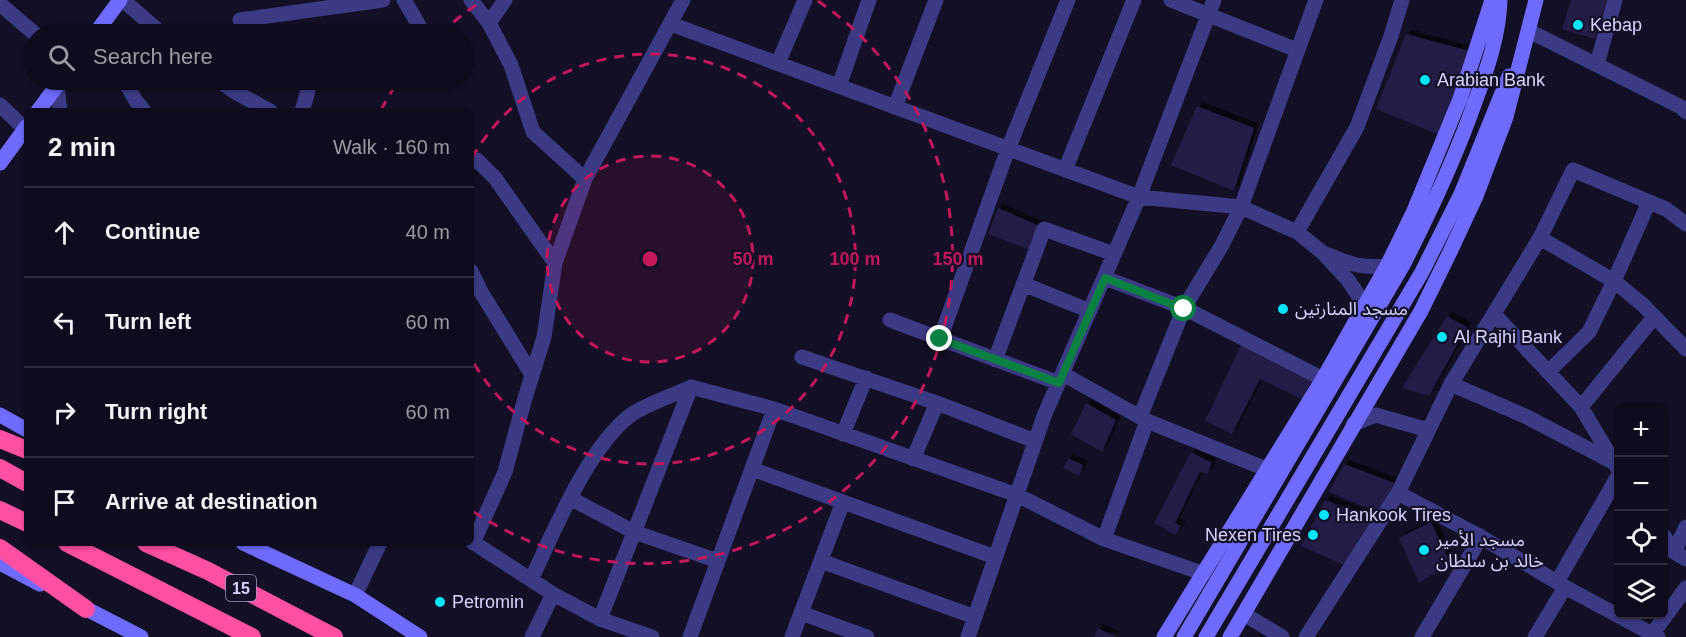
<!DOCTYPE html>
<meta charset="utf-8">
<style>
:root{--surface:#0e0b1c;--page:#171425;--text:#f1f3f6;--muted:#9b9ba3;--line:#2e2b3b}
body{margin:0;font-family:Arial,"Noto Sans Arabic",sans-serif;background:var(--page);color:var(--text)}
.controls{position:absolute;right:18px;bottom:18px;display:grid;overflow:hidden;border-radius:9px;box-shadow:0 2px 4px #0004}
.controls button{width:54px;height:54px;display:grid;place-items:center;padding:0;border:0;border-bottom:2px solid var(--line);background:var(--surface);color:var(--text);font:30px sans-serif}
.stop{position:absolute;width:18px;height:18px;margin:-14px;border:4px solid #0b8043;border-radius:50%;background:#fff}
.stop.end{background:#0b8043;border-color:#fff;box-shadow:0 2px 6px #0008}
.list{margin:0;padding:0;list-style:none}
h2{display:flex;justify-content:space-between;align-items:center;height:78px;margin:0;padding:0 24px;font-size:26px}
h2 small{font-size:20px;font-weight:400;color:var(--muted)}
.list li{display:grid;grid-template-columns:39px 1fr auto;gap:18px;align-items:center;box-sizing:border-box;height:90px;padding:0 24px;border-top:2px solid var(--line)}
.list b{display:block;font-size:22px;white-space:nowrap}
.list em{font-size:20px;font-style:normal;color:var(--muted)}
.icon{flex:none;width:33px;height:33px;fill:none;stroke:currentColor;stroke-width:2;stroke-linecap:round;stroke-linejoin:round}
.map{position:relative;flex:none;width:1686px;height:637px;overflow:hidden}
.search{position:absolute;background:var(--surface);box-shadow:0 2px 4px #0004;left:24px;top:24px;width:450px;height:66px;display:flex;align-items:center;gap:15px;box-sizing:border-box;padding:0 21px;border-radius:33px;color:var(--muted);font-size:22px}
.panel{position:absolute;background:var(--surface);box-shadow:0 2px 4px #0004;left:24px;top:108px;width:450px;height:438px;border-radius:9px}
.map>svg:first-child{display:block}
.building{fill:#241b47;filter:url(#shadow)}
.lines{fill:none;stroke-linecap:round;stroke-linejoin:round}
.street{stroke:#3d3a85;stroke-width:15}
.secondary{stroke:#6f6bff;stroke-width:15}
.highway{stroke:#ff4fa3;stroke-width:18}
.route{stroke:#0b8043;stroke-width:8}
.ring{fill:none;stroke:#c2185b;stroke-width:3;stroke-dasharray:10 8}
.poi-dot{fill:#00e5ff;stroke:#130f26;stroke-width:2}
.labels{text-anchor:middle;stroke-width:4.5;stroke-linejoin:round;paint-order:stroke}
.shield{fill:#130f26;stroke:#9e99be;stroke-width:1.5}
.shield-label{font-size:16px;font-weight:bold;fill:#d9d4ff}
.poi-label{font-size:18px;fill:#d9d4ff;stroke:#130f26;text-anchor:start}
.centre{fill:#c2185b;stroke:#130f26;stroke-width:3}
.ring-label{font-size:18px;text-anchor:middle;font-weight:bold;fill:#c2185b;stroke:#130f26;stroke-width:4.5;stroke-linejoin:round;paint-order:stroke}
</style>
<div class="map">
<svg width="1686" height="637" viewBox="0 0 1686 637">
<defs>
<filter id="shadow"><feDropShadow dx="4.5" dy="-4.5" stdDeviation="0" flood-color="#0009"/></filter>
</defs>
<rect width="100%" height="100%" fill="#130f26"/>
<path class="building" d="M1571,0H1607L1595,39L1562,29Z
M1406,34L1473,52L1442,136L1376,109Z
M1197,106L1254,128L1234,191L1171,165Z
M998,208L1040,226L1029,250L988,234Z
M1447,316L1467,327L1429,396L1402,388Z
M1242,343L1315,378L1303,400L1260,379L1232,434L1205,421Z
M1086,403L1116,420L1102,452L1071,434Z
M1191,452L1212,463L1207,474L1200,472L1175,523L1181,526L1175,535L1154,523Z
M1068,458L1083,465L1079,476L1063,468Z
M1344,464L1397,484L1380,513L1329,492Z
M1325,500L1374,519L1346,566L1301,546Z
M1431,522L1450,563L1419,583L1399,538Z
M1098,628L1116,637H1094Z"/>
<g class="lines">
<path class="street" d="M123,0L162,34
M404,0L424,34
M471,0L489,23L511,65L533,132L585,179
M1171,0L1297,50
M0,4L35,34
M240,20L383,0
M489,23L505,0
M671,24L1139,197L1241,207L1297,232L1322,252L1348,280L1364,304
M1529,31L1681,107L1686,112
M778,63L805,0
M1597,64L1615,0
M124,80L136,101L144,111
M218,80L235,92L270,111
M57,85L60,111
M839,86L869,0
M0,105L25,129
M895,107L936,0
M302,111L310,84L317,80
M471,162L477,160L495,178L555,263
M1065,170L1134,0
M1297,232L1357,127L1391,36L1402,0
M1540,238L1614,281L1643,305L1686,349
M1329,255C1350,265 1364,268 1387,266
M471,271L481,292L532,375
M1105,278L1184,308L1222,245L1241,207L1316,0
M1023,284L1090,311
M1494,314L1581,407L1618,469
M890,320L1059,383
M940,339L1008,149L1068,0
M802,357L937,403
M995,360L1044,229L1114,254
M1548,372L1589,332L1614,281L1649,202
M1063,374L1147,421L1266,469
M1451,384L1525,416L1613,462
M1581,407L1654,317
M1140,417L1184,308L1323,379
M1353,424L1376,415L1428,430
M843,434L866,378
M913,459L937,403L1035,441
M752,469L995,557
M1398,493L1481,537L1565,587L1658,637
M570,498L634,532L718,561
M1664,536L1674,552L1686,559
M1104,539L1147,421
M471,541L553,594L600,619L652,637
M473,543L505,472L525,398L544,337L555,263L585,179L683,0
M1674,552L1686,527
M821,561L975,617
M531,580C554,531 589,445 632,414C647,404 674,395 691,387
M1557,582L1618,476
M355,595L380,543
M801,613L867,637
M1244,614L1282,637
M600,619L691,387L774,409L1017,495L1104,539L1202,573
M532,637L553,594
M690,637L774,409
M792,637L843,502
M968,637L1044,416L1139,197L1214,0
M1306,637L1398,493L1451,384L1540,238L1573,170L1666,209L1686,224
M1422,637L1481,537
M1535,637L1565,587
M1650,637L1686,588"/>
<path class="secondary" d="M95,34L120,0
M38,111L61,80
M0,163L27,126
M0,415L27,430
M243,543L355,595L420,637
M0,563L40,584
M77,604L141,637
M1164,637L1323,379L1387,266L1413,213L1460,99L1492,0
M1184,637L1403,265C1430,212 1455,159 1475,102C1487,70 1499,35 1500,0
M1206,637L1422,272L1461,194L1509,76
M1230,637L1421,311L1449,254L1476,196L1506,117L1536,0"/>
<path class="highway" d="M0,439L27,450
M0,468L27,483
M0,510L27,523
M67,543L252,637
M146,543L208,571L334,637
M0,548L86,609"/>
</g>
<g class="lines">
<path class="route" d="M940,339L1059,383L1105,278L1184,309"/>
</g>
<circle cx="650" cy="259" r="103" fill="#c2185b" fill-opacity=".12"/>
<g class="ring">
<circle cx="650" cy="259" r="103"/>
<path d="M472 158A205 205 0 1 1 472 360"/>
<path d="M381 110A308 308 0 0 1 399 80M440 34A308 308 0 0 1 482 1M818 1A308 308 0 1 1 471 510"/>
</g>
<g class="poi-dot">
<circle cx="1578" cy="25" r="6"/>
<circle cx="1425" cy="80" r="6"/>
<circle cx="1283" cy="309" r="6"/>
<circle cx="1442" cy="337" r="6"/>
<circle cx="1324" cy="515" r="6"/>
<circle cx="1313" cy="535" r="6"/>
<circle cx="1424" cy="550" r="6"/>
<circle cx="440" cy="602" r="6"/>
</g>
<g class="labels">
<rect class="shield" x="226" y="575" width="30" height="26" rx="4.5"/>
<g class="shield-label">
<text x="241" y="594">15</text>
</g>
<g class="poi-label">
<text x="1590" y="31">Kebap</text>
<text x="1437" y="86">Arabian Bank</text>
<text x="1295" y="315">مسجد المنارتين</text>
<text x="1454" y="343">Al Rajhi Bank</text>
<text x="1336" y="521">Hankook Tires</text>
<text x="1301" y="541" text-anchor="end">Nexen Tires</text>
<text x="1436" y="546">مسجد الأمير<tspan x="1436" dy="21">خالد بن سلطان</tspan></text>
<text x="452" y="608">Petromin</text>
</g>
</g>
<circle cx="650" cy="259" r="9" class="centre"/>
<g class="ring-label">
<text x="753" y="265">50 m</text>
<text x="855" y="265">100 m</text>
<text x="958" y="265">150 m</text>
</g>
</svg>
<div class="controls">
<button>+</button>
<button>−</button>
<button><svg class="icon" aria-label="locate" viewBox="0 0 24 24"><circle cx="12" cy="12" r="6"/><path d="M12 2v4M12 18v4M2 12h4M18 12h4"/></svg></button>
<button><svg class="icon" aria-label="layers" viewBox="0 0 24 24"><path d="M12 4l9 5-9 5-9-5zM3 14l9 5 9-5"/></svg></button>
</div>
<div class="stop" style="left:1184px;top:309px"></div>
<div class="stop end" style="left:940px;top:339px"></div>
<div class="search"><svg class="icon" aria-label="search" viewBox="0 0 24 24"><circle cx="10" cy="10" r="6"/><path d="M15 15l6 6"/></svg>Search here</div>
<section class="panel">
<h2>2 min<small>Walk · 160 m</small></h2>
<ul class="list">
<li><svg class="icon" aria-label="ahead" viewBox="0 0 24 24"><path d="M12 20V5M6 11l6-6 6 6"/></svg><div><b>Continue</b></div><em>40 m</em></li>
<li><svg class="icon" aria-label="left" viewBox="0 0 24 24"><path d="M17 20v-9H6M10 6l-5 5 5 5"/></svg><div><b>Turn left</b></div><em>60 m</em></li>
<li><svg class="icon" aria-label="right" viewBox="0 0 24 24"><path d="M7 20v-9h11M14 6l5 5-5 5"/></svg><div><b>Turn right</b></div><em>60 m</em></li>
<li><svg class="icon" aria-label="arrive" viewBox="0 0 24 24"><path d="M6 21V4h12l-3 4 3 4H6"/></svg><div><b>Arrive at destination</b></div></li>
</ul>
</section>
</div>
